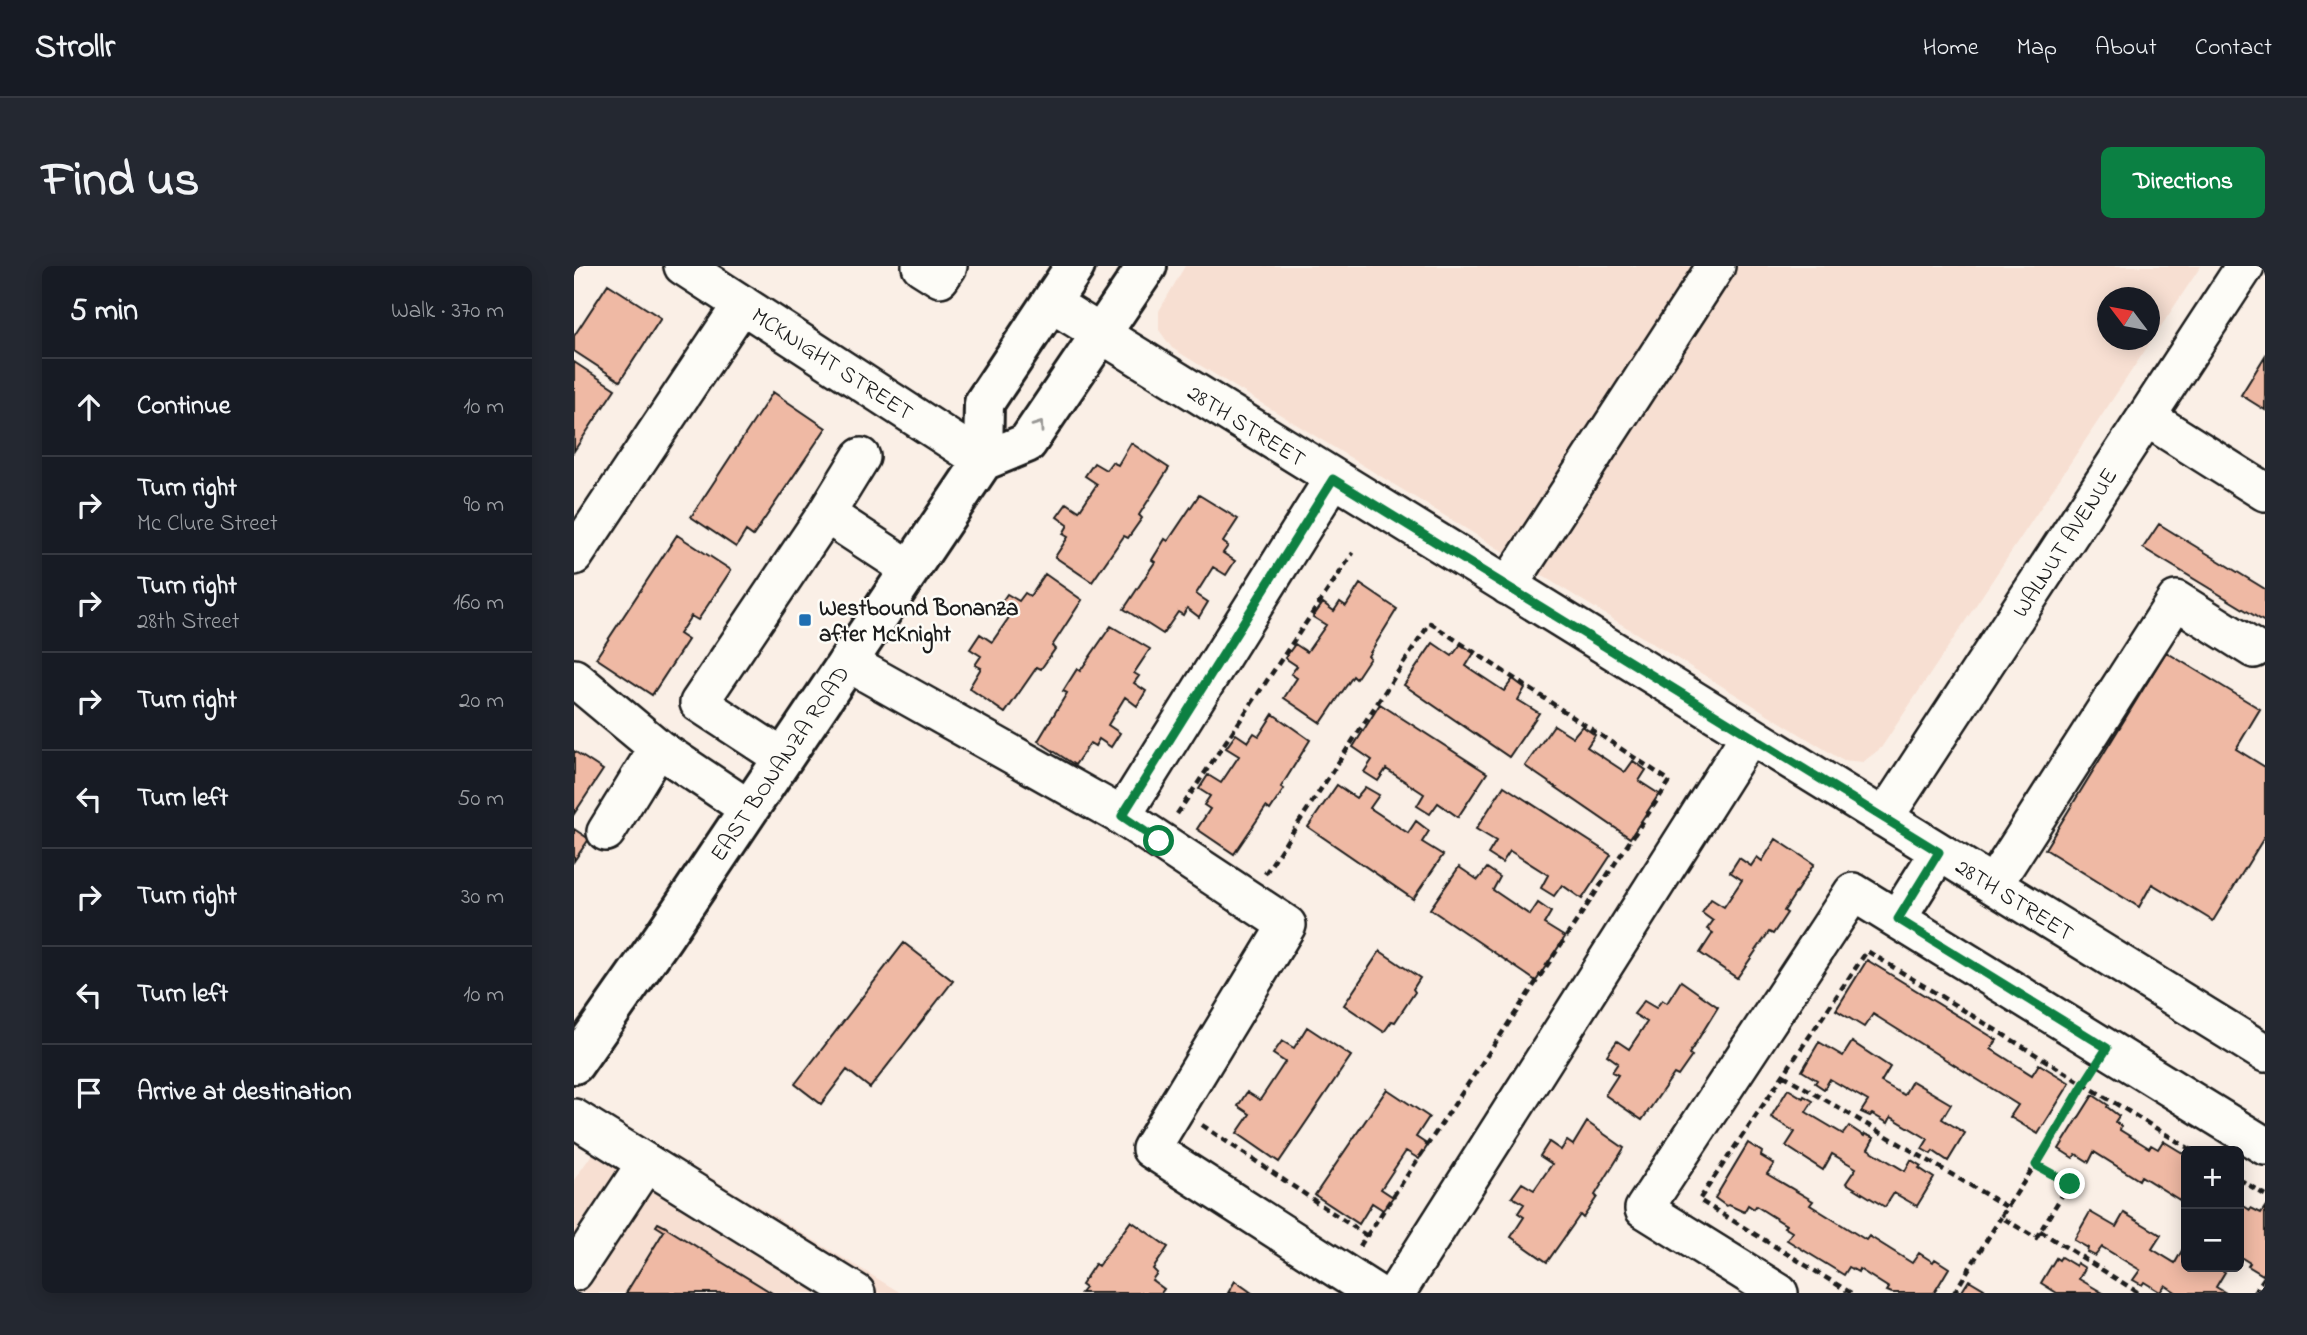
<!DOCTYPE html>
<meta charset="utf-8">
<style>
:root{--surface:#171b24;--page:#242831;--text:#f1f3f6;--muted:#9ea1a6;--line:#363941;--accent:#0b8043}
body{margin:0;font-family:"Indie Flower",sans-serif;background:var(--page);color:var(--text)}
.controls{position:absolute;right:21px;bottom:21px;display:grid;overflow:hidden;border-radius:10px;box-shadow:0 4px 18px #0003}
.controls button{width:63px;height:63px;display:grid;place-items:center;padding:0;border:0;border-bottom:2px solid var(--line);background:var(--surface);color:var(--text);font:35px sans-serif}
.compass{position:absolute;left:1523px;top:21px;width:63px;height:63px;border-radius:50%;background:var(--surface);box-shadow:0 4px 18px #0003;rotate:302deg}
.stop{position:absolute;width:21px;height:21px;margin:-16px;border:5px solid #0b8043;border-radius:50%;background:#fff}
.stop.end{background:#0b8043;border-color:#fff;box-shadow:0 2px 7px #0008}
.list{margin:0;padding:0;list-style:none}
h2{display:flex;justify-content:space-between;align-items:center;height:91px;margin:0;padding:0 28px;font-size:30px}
h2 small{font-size:23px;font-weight:400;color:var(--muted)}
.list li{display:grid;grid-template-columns:46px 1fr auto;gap:21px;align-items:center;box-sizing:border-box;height:98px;padding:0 28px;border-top:2px solid var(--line)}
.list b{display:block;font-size:26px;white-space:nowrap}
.list p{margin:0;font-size:23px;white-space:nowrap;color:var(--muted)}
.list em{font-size:23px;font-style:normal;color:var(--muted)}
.icon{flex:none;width:38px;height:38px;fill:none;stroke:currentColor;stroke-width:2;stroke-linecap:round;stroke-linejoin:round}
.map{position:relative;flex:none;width:1691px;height:1027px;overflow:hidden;border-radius:10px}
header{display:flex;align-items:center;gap:42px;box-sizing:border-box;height:98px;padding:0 35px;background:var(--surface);border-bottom:2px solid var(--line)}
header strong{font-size:33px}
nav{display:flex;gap:38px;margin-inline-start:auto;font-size:24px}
.intro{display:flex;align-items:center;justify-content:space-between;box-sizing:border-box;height:168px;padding:0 42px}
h1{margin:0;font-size:49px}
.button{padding:18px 32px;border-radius:10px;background:var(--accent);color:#fff;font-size:24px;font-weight:700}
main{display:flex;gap:42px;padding:0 42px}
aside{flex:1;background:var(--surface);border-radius:10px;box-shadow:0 4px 18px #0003}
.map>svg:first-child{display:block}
.built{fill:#f7dfd2;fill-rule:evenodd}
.building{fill:#efb9a4;stroke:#1c1c1c;stroke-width:2}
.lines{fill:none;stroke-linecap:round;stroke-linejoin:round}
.minor-casing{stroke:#1c1c1c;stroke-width:42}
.major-casing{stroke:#1c1c1c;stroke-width:44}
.path{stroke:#1c1c1c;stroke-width:4.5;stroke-dasharray:7 5;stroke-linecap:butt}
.minor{stroke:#fdfcf7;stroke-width:37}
.major{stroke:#fdfcf7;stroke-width:38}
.oneway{stroke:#989794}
.route{stroke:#0b8043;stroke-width:9}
.poi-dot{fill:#1f6fb2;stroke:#fdfcf7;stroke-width:2.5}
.labels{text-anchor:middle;stroke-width:5;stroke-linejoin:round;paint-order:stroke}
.street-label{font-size:23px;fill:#1c1c1c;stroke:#fdfcf7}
.poi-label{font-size:23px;font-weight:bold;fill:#1c1c1c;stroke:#fdfcf7;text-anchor:start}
</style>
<header>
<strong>Strollr</strong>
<nav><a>Home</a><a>Map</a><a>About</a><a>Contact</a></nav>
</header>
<div class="intro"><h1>Find us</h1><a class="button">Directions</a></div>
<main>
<aside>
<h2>5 min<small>Walk · 370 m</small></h2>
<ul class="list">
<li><svg class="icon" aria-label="ahead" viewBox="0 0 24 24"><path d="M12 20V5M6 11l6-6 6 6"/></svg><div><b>Continue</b></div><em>10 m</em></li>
<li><svg class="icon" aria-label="right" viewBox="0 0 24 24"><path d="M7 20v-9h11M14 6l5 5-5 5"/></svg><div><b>Turn right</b><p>Mc Clure Street</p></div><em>90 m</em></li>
<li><svg class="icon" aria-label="right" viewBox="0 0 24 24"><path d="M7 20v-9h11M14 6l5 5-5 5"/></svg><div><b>Turn right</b><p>28th Street</p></div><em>160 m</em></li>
<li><svg class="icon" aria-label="right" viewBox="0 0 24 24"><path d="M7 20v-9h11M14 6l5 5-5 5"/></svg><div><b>Turn right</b></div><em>20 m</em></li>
<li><svg class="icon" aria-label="left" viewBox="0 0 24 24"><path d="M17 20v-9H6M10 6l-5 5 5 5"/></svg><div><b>Turn left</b></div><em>50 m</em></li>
<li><svg class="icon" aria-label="right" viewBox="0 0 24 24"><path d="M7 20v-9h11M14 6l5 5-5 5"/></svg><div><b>Turn right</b></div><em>30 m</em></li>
<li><svg class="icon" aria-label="left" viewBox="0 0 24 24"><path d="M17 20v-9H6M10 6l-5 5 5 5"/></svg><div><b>Turn left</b></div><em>10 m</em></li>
<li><svg class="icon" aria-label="arrive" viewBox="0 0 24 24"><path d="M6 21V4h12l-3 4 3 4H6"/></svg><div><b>Arrive at destination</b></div></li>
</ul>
</aside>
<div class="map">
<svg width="1691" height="1027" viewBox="0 0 1691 1027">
<rect width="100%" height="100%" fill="#faefe6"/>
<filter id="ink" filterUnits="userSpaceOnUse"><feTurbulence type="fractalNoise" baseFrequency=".0143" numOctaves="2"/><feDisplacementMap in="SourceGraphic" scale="14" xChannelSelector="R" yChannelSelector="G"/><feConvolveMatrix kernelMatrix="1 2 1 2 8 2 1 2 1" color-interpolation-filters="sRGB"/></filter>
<g filter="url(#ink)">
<path class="built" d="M611,0H1627L1307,482L1289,496L1268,494L598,82L585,64V45ZM1534,32H1576V74H1534Z
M42,854L327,1027H0V914Z"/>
<path class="building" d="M34,18L87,52L46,115L0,85V70Z
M1691,90V144L1667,129Z
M0,96L41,123L0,185Z
M199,126L252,162L179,270L172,265L162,281L117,251Z
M557,177L595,202L565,249L568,252L554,272L550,270L518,316L481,291L494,271L489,268L494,259L483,251L493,237L505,245L523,218L511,210L520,197L532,204L538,196L544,199Z
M625,229L664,253L649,276L654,280L649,287L661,295L652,309L639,301L622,328L634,336L625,351L613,342L609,349L604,346L589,368L550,343L581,296L578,294L591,273L594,275Z
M1585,258L1691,323V356L1569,282Z
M103,269L157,304L124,354L117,350L105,368L114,374L78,429L22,392Z
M471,308L508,334L478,380L481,383L467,403L463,401L431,447L395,422L407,402L401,399L407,390L396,383L406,368L418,376L436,350L424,341L433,328L445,335L451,327L456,330Z
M786,318L823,343L794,390L796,392L782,413L779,410L747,457L710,432L723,412L717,408L723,400L711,392L721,378L733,386L752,359L739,351L749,337L760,345L766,336L772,340Z
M537,360L576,383L560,407L565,410L560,417L572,425L563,440L551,431L534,459L546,467L537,481L525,473L521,480L516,477L501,499L464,475L493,427L489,425L503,403L506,405Z
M859,377L878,390L887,378L900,387L892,400L930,425L939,413L951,422L944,434L965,447L935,491L830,419Z
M1592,386L1686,443L1662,483L1691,501V570L1639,655L1578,618L1565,641L1471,583Z
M806,438L913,507L884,551L864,537L856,548L843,540L850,528L812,503L804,515L790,506L798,494L779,481Z
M699,448L736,474L707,521L710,523L696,544L692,541L660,588L623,563L636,543L630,539L636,530L625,523L634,509L647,517L665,490L652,482L662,468L674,476L680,467L685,470Z
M980,459L999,471L1008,460L1021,469L1013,481L1051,506L1059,495L1072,504L1065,515L1085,528L1056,572L951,500Z
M0,485L29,504L0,548Z
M763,519L782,532L791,521L805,529L796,542L834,567L842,555L855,565L848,576L869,589L839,633L734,561Z
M930,520L1037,589L1008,633L988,619L980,630L967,622L974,609L936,585L928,597L914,588L922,575L902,563Z
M0,563L15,573L0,595Z
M1202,573L1240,598L1210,645L1213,647L1199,668L1195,666L1163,712L1126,687L1139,667L1133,663L1139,655L1128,647L1137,633L1150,641L1168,614L1156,606L1165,592L1177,600L1183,591L1188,595Z
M885,601L904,614L913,602L926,611L919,624L956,649L964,637L977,646L970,658L991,671L962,715L856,643Z
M330,677L379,715L296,822L273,804L247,838L221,818Z
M806,685L846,712L839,723L841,726L821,756L818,755L810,766L770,739Z
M1293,694L1423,774L1417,783L1458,809L1465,798L1496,817L1464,868L1436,851L1444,839L1299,748L1290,761L1262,744Z
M1107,715L1144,741L1115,788L1118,790L1104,810L1100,808L1068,854L1031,829L1044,809L1038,806L1044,797L1033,789L1043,775L1055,783L1073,756L1060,748L1070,735L1082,742L1088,734L1093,737Z
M733,761L777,790L705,896L663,867L676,848L664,840L673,826L686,834L711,796L699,788L708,775L720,782Z
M1245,776L1269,790L1278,776L1316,801L1307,816L1330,829L1338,815L1377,838L1368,853L1391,867L1374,895L1359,885L1357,888L1348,883L1354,873L1317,851L1314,857L1298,848L1296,850L1287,846L1294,835L1256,813L1250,823L1241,817L1243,814L1228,805Z
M813,823L855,851L842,871L854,879L845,893L832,885L807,923L819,931L809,944L798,937L785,958L741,929Z
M1214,823L1229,832L1230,830L1239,835L1232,846L1269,868L1275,860L1290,870L1291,868L1300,872L1294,883L1331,905L1337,894L1347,900L1345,902L1360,912L1343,940L1320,927L1311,941L1272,917L1282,902L1258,888L1249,904L1212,880L1221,866L1197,851Z
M1519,829L1534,839L1533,841L1545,850L1541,856L1547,860L1546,864L1575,882L1577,879L1584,883L1589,875L1612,889V938L1567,910L1565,914L1520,886L1515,896L1502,888L1499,892L1485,883Z
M1013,856L1050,882L1021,929L1023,931L1009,952L1006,949L973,996L937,971L950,951L944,947L950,938L938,931L948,917L960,924L978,898L966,890L975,876L987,884L993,875L999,879Z
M1174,877L1188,886L1187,890L1200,898L1193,908L1239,935L1236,939L1292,974L1295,970L1338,997L1345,987L1359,996L1361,993L1375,1002L1360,1027H1318L1313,1025L1315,1022L1285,1003L1284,1006L1275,1001L1270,1009L1213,974L1218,966L1210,961L1212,959L1182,940L1180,943L1174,939L1170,946L1155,939L1152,940L1141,932Z
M1665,937L1676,944L1677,942L1687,947L1691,941V1005L1689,1009L1674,1000L1676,997L1665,990V982L1668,977L1665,976Z
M1516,946L1542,961L1550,947L1587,969L1578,983L1601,997L1610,981L1612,983V1001H1642L1651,1006L1642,1021L1652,1027H1603L1591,1019L1586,1026L1570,1016L1568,1019L1559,1014L1566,1004L1528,981L1521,990L1513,986L1514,982L1500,974Z
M557,955L594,981L579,1003L583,1007L578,1014L590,1023L587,1027H507L511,1022L507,1019L521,998L524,1000Z
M84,957L92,961L94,963L198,1027H52L90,965L82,960Z
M1487,991L1502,1000L1503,997L1511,1002L1505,1013L1529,1027H1483L1467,1017L1482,992L1485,994Z
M1395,1014L1410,1023L1408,1025L1411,1027H1387Z
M661,1015L678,1027H654Z"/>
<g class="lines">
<defs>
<path id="minor" d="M109,0L409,195
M347,0L366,12L374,0
M477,37L1691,787
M1572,151L1691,226
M252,248L287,191
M0,290L168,38
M934,320L1142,0
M273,396L548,550L713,659L577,883L801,1027
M0,412L84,482
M209,492L125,437L252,248L336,303
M548,550L759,213
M1310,552L1671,0
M32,566L84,482L175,543
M1419,619L1602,334L1680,383
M1323,653L1365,586
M0,852L282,1027
M0,1006L72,897
M822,1027L1176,469
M1205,1027L1070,943L1279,626L1691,880"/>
<path id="major" d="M409,195L453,177L573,0
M0,798L89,671L409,195L410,137L501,0"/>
</defs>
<use href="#minor" class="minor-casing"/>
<use href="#major" class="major-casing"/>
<path class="path" d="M603,548L779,287
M691,608L856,357L1096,515L786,980
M1209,809L1433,941
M628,859L793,970
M1461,899L1495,918L1462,972L1427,951Z
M1463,899L1515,809
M1665,913L1691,929
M1466,965L1565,1027
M1277,1027L1125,934L1293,685L1619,885
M1380,1027L1427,951
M1680,1027L1691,1011"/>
<use href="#minor" class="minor"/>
<use href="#major" class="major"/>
</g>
<defs><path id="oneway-chevron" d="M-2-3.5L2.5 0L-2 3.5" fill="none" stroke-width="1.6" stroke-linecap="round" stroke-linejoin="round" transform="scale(1.75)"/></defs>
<use class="oneway" href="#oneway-chevron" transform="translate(465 160) rotate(-55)"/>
</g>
<g class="lines" filter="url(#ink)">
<path class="route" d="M585,575L548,550L759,213L1365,586L1324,653L1533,782L1510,818L1462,899L1496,918"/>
</g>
<rect class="poi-dot" x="224" y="347" width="14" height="14" rx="3.5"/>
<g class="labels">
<g class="street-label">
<text transform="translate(259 97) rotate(33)" y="8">MCKNIGHT STREET</text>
<text transform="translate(673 159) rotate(32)" y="8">28TH STREET</text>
<text transform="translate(1490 276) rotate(-57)" y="8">WALNUT AVENUE</text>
<text transform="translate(205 497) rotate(-56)" y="8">EAST BONANZA ROAD</text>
<text transform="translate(1441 633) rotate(32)" y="8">28TH STREET</text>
</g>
<g class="poi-label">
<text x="245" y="349">Westbound Bonanza<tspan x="245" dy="26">after McKnight</tspan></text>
</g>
</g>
</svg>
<div class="controls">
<button>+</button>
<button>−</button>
</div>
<svg class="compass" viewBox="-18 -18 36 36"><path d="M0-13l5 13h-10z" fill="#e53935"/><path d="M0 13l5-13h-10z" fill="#9ea1a6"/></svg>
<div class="stop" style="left:585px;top:575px"></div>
<div class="stop end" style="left:1496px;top:918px"></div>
</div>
</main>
